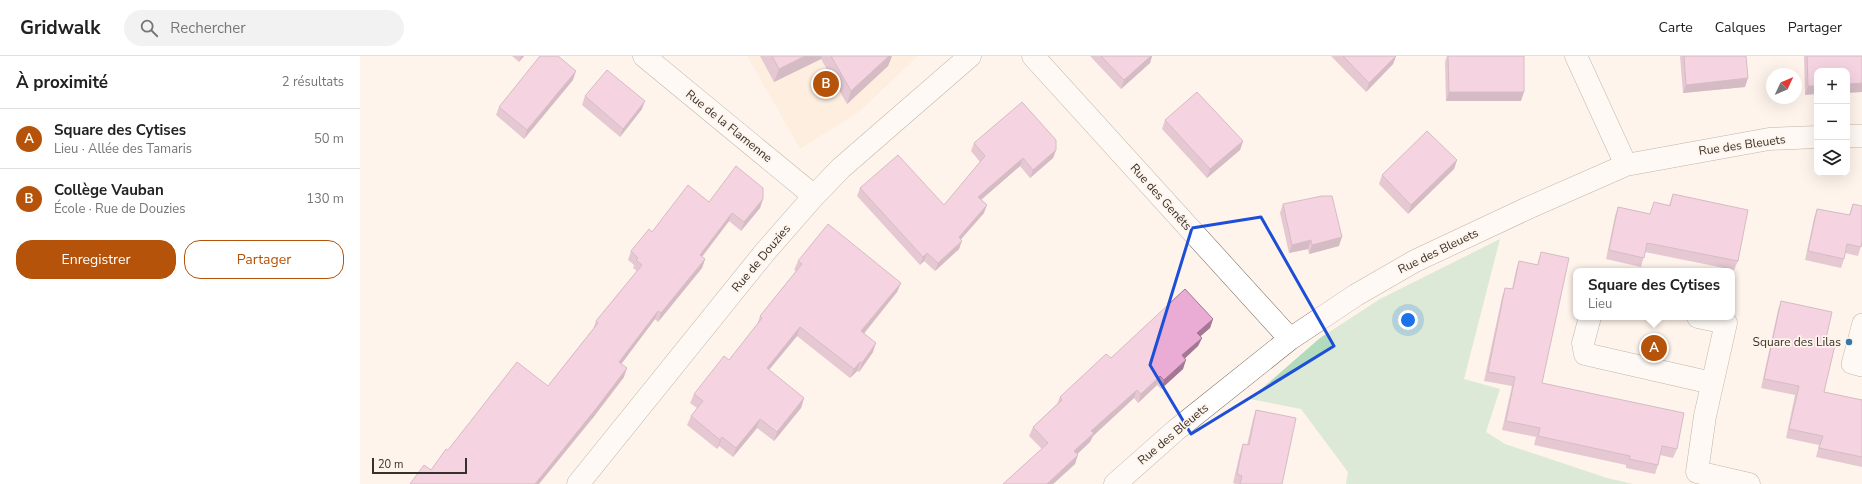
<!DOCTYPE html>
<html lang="fr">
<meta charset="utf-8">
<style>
:root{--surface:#fff;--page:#f2f2f2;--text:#222;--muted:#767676;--line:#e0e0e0;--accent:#b45309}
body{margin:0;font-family:"Nunito Sans",sans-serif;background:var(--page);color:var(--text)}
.controls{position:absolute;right:12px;top:12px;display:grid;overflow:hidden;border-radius:8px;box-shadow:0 4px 16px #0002}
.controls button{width:36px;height:36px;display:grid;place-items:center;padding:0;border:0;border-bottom:1px solid var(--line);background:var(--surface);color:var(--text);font:20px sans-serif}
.compass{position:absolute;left:1406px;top:12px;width:36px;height:36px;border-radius:50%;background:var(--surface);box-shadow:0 4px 16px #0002;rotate:46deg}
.scale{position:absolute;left:12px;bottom:10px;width:95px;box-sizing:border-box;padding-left:4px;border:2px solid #37312b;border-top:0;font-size:11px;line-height:14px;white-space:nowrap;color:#37312b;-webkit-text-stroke:3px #fef4eb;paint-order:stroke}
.you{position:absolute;left:1048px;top:264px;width:14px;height:14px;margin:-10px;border:3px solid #fff;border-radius:50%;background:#1a73e8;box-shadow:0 0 0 6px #1a73e833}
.badge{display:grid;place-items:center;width:26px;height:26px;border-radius:50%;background:var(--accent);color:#fff;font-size:13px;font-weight:700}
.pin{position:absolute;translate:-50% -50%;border:2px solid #fff;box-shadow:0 1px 4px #0006}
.popup{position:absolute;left:1213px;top:212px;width:162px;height:52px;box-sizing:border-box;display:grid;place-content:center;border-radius:8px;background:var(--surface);filter:drop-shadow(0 1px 3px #0005);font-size:13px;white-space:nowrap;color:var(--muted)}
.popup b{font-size:15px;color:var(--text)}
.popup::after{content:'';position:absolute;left:50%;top:100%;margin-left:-8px;border:8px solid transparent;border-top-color:var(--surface)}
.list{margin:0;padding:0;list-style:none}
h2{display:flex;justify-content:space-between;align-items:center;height:52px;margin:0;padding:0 16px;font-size:17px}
h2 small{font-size:13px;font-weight:400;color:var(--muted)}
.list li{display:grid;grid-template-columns:26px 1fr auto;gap:12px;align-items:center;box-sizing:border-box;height:60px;padding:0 16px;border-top:1px solid var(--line)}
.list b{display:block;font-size:15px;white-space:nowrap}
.list p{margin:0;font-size:13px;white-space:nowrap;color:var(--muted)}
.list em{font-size:13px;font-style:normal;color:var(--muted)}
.actions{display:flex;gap:8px;padding:12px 16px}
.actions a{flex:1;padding:9px 0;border:1px solid var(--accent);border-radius:16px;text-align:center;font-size:14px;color:var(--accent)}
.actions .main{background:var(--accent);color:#fff}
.icon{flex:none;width:22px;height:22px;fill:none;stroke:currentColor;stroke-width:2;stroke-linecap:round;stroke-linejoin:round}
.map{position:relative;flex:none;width:1502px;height:428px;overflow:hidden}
header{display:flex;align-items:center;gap:24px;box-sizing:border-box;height:56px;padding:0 20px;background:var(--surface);border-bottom:1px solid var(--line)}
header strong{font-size:19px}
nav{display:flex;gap:22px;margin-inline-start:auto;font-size:14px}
.search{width:280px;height:36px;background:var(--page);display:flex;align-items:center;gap:10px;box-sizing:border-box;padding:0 14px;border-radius:22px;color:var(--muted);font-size:15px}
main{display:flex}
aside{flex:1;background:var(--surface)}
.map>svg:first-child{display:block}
.built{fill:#fee7d2}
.green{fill:#b1dbbc}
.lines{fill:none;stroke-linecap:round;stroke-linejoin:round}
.lane-casing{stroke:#77695c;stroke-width:20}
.street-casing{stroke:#77695c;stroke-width:23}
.lane{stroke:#fff;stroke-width:19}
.street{stroke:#fff;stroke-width:22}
.wall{fill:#c993b6}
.shaded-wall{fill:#a47894}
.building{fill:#eaabd4;stroke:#a47894}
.marked{fill:none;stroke:#1d4ed8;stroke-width:3;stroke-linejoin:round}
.poi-dot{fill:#3277ac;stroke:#fef4eb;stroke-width:1.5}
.labels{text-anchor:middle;stroke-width:3.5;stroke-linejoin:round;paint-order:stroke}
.street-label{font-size:12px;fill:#37312b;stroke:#fef4eb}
.poi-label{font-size:12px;fill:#37312b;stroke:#fef4eb;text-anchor:end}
</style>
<header>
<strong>Gridwalk</strong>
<div class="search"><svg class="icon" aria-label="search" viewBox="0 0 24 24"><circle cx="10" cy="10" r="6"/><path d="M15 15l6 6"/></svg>Rechercher</div>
<nav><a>Carte</a><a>Calques</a><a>Partager</a></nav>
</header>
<main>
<aside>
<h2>À proximité<small>2 résultats</small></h2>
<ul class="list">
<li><span class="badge">A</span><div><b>Square des Cytises</b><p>Lieu · Allée des Tamaris</p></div><em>50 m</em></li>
<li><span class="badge">B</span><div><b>Collège Vauban</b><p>École · Rue de Douzies</p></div><em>130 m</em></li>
</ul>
<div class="actions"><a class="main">Enregistrer</a><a>Partager</a></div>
</aside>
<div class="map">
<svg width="1502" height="428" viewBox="0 0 1502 428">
<rect width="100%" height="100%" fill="#fef4eb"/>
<path class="built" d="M387,0H558L499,56L440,93Z"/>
<path class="green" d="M1140,183L1104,323L1140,333L1126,376L1145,388L1247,422L1273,428H986L988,416L941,353L890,343L960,282L1020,243Z"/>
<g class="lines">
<defs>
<path id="lane" d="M1502,267L1491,308L1502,311"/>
<path id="street" d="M284,0L454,140
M673,0L930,283
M1216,0L1266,109
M1487,80H1502
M1230,261L1223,287L1225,298L1352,327
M1338,261L1366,267L1345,360L1337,416L1389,428
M218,428L405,196L454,140L481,112L610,0
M755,428L816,374L930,283L996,239L1055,205L1168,152L1266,109L1409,83L1457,81"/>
</defs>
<use href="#lane" class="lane-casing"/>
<use href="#street" class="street-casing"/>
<use href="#lane" class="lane"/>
<use href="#street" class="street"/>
</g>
<path class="wall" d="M152,0H164L159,6Z
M400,0H532L528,10L487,48L461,3L414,26Z
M730,0H792L790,7L761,33Z
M971,0H1036L1033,8L1006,36Z
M1087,0H1164L1161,45H1086L1085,6Z
M1320,0H1386L1385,31L1323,37Z
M1444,0H1502L1445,39Z
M213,24L164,83L136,59L139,51Z
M225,40L282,53L260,81L222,49Z
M805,64L883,85L880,94L847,122L802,73Z
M614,87L696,94L693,102L670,122L660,110L621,144L624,157L601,183L599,193L575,215L564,205L560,209L497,140L500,132L584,149L620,106L611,95Z
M1097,104L1094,113L1048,158L1019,128L1022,119Z
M1313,138L1378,205L1374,214L1285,196L1281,211L1246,203L1255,160L1258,151L1290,158L1294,146L1309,149Z
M403,143L400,152L381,175L369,165L342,201L345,203L342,212L298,266L295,263L261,308L264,321L232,363L71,414L88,394L188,330L233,273L236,265L277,215L273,212L274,209L268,204L271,195L292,176L349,146Z
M923,148L979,190L949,198L948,193L929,197L920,157Z
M1493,148L1502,150V190H1501L1498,200L1485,197L1484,203L1481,212L1445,204L1454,162L1457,153L1489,159Z
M1181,196L1182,327L1317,393L1313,402L1300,399L1298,409L1295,418L1266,412V409L1174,389L1176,381L1142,374L1152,330L1124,325L1142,241L1145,232L1152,233L1156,214L1159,205L1177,209Z
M438,205L541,227L537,236L504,277L513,296L499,316L497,315L490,322L437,280L409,314L444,342L441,352L414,385L397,372L373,401L359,390L357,393L327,369L331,360L337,352L330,347L334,338L369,304L397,269L400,260L436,215L434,214Z
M1421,245L1465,287L1464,336L1502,344V411L1456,401L1459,389L1426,382L1435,339L1401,332L1418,254Z
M853,263L850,272L840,280L842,282L838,290L825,302L823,313L801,333L797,329L778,347L774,342L733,380L730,386L717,398L715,408L693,428H643L682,393L669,380L673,371L697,348L700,341L751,302Z
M896,354L922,428H876L873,427L880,397L883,388L887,389L893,363Z"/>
<path class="shaded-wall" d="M161,0H164L159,6Z
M445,0H462L461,3L414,26L419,13Z
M529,0H532L528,10L487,48L491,35Z
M791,0H792L790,7L761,33L764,24Z
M1036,0L1033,8L1006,36L1009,27Z
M216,15L213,24L164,83L167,74Z
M1388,22L1385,31L1323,37L1326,29Z
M1502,27V36L1487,37V28Z
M1448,30H1457V38L1445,39Z
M1089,36H1164L1161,45H1086Z
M285,45L282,53L260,81L263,73Z
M883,85L880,94L847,122L850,113Z
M696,94L693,102L670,122L673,114Z
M663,102L660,110L615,149L618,141Z
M1097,104L1094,113L1048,158L1051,149Z
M403,143L400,152L381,175L384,166Z
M627,149L624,157L596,189L599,181Z
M372,157L369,165L337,207L340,199Z
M982,181L979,190L949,198L952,189Z
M951,184L948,193L929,197L932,189Z
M602,185L599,193L575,215L578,207Z
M567,197L564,205L560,209L563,201Z
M345,203L342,212L298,266L301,257Z
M541,227L537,236L498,285L501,275Z
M298,255L295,263L256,315L259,306Z
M853,263L850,272L834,286L837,277Z
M440,271L437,280L403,321L407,312Z
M842,282L838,290L819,308L822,299Z
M516,287L513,296L499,316L502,307Z
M826,304L823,313L801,333L804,324Z
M500,306L497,315L490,322L494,313Z
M267,312L264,321L232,363L179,428H175Z
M800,320L797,329L778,347L781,338Z
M777,334L774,342L733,380L730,386L711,404L714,395L731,375Z
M444,342L441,352L414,385L417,376Z
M400,363L397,372L373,401L376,392Z
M362,381L359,390L357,393L360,384Z
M718,399L715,408L693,428H687Z"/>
<path class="building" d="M180,0H198L216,15L167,74L139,51Z
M412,0H445L419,13Z
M471,0H529L491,35Z
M741,0H791L764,24Z
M983,0H1036L1009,27Z
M1088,0H1164V36H1089Z
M1324,0H1386L1388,22L1326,29Z
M1447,0H1502V27L1487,28V15H1457V30H1448Z
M247,14L285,45L263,73L225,40Z
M837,36L883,85L850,113L805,64Z
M662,46L696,84V94L673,114L663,102L618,141L627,149L599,181L602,185L578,207L567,197L563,201L500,132L538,99L584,149L625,100L614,87Z
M1067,75L1097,104L1051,149L1022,119Z
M376,110L403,132V143L384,166L372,157L340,199L345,203L301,257L298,255L259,306L267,312L235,354L175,428H50L64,409L71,414L86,393L88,394L157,306L188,330L238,267L236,265L282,209L276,204L278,202L271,195L289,173L292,176L328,129L349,146Z
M1313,138L1388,154L1378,205L1287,187L1284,202L1249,194L1258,151L1290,158L1294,146L1310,150Z
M962,140H972L982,181L952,189L951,184L932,189L923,148Z
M1493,148L1502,150V185L1501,191L1487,188L1484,203L1448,195L1457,153L1490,159Z
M468,168L541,227L501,275L516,287L502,307L500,306L494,313L440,271L407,312L444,342L417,376L400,363L376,392L362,381L360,384L331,360L343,345L334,338L364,300L369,304L402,262L400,260L442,208L438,205Z
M1181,196L1209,202L1182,327L1324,357L1317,393L1302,390L1298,409L1269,403L1270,400L1178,380L1180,372L1146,365L1155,321L1128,316L1145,232L1153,233L1159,205L1178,209Z
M825,233L853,263L837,277L842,282L822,299L826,304L804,324L800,320L781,338L777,334L731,375L734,377L714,395L718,399L687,428H643L688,387L673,371L702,344L700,341L746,298L751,302Z
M1421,245L1472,256L1465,287L1475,289L1464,336L1502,344V401L1459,392L1463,380L1429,373L1439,330L1404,323Z
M896,354L936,362L922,428H880L882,420L877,418L883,388L889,389Z"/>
<path d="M0 0H1502V428H0ZM901,161L974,290L831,378L790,309L832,172Z" fill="#fef4eb" fill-opacity=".55" fill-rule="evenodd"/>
<path class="marked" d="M901,161L974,290L831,378L790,309L832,172Z"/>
<circle class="poi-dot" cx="1489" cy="286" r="4"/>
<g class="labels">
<g class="street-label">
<text transform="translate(369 70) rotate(39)" y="4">Rue de la Flamenne</text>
<text transform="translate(1382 89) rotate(-8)" y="4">Rue des Bleuets</text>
<text transform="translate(801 141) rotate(48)" y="4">Rue des Genêts</text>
<text transform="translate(1078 195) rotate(-26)" y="4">Rue des Bleuets</text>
<text transform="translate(401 202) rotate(-50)" y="4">Rue de Douzies</text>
<text transform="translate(813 378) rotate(-40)" y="4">Rue des Bleuets</text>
</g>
<g class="poi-label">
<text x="1481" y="290">Square des Lilas</text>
</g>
</g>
</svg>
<div class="controls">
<button>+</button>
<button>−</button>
<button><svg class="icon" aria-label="layers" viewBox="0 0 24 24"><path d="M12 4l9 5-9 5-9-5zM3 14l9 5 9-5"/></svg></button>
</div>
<svg class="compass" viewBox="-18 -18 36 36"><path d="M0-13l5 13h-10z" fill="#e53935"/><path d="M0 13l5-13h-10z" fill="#767676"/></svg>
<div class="scale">20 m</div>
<div class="you"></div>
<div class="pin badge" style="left:1294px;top:292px">A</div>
<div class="popup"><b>Square des Cytises</b>Lieu</div>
<div class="pin badge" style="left:466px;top:28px">B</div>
</div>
</main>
